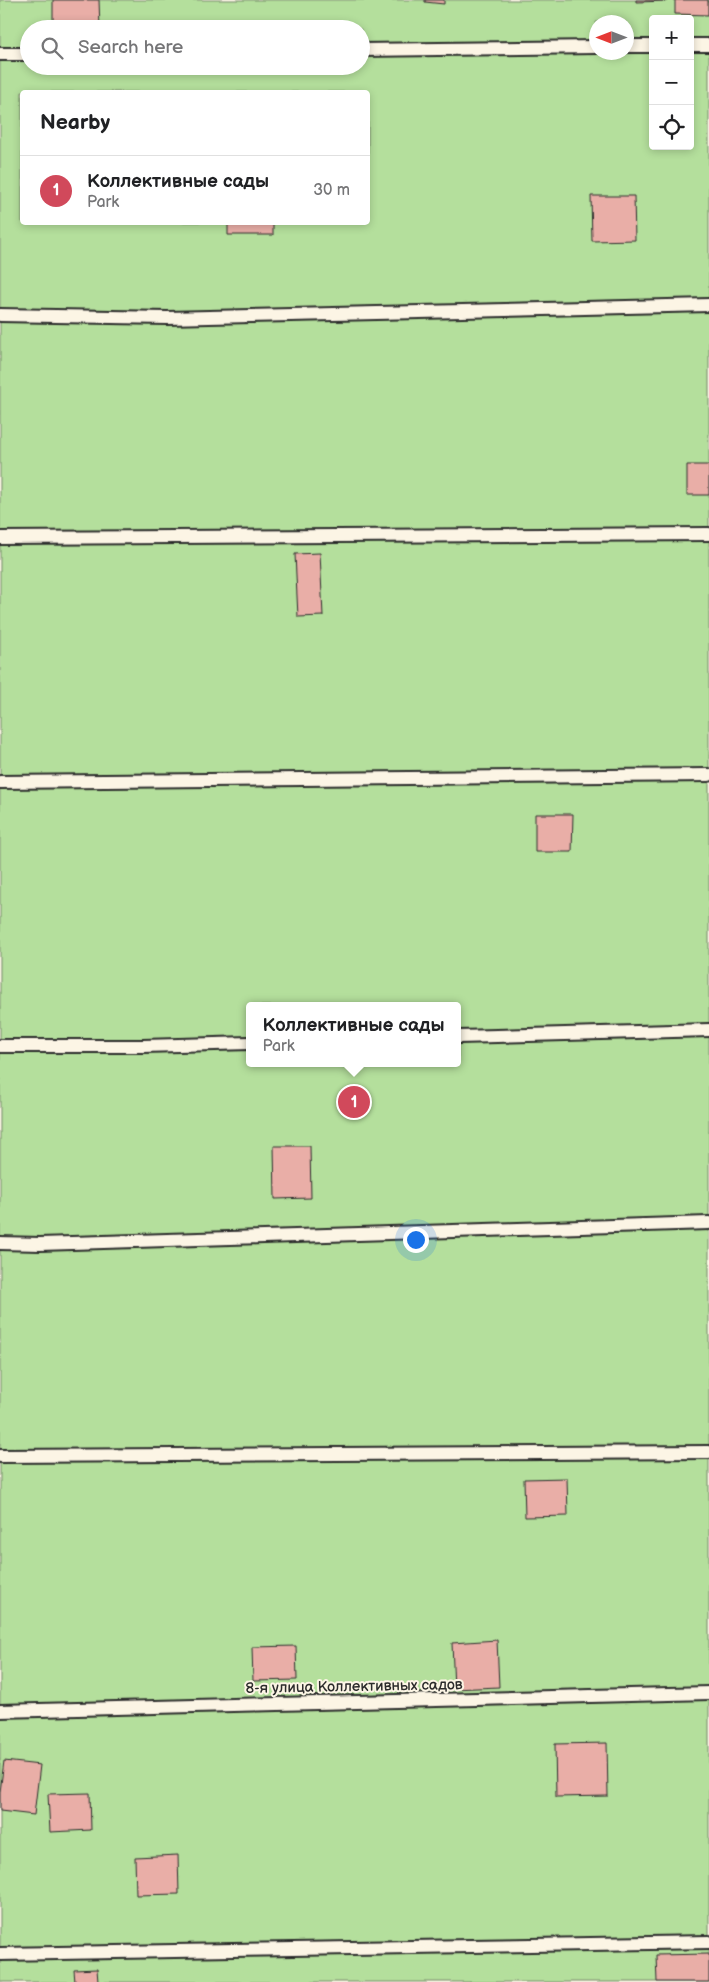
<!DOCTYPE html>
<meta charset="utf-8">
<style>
:root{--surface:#fff;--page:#f6f6f6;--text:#202124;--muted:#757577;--line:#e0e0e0;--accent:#d1495b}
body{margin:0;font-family:"Balsamiq Sans",sans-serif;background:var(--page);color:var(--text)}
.controls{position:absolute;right:15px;top:15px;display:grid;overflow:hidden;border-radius:5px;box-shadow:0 2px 8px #0003}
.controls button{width:45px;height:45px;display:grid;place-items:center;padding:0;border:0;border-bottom:1px solid var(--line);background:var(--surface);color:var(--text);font:25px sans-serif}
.compass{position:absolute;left:589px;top:15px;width:45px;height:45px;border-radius:50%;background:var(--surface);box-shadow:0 2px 8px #0003;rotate:270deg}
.you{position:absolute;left:415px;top:1239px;width:18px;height:18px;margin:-12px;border:4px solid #fff;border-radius:50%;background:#1a73e8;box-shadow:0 0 0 8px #1a73e833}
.badge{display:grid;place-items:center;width:32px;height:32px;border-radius:50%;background:var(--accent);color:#fff;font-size:16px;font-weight:700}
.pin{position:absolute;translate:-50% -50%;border:2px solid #fff;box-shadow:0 1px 5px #0006}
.popup{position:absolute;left:246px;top:1002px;width:215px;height:65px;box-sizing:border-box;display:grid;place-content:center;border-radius:5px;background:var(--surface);filter:drop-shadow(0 1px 4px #0005);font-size:16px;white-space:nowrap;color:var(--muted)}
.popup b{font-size:19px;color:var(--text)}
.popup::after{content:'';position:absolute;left:50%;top:100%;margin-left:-10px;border:10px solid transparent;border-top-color:var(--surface)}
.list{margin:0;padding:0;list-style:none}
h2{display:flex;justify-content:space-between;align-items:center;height:65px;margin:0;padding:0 20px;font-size:21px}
h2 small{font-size:16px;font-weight:400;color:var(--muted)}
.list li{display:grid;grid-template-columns:32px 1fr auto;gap:15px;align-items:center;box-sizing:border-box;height:70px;padding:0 20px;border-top:1px solid var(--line)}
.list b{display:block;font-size:19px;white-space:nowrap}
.list p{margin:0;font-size:16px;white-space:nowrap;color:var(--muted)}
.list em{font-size:16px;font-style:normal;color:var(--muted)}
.icon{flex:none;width:28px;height:28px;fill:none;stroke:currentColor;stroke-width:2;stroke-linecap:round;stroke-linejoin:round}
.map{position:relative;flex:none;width:709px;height:1982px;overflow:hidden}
.search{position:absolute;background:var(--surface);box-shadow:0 2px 8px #0003;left:20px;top:20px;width:350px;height:55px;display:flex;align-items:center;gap:12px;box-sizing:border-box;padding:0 18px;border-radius:28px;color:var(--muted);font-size:19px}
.panel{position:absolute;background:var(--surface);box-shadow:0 2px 8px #0003;left:20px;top:90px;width:350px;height:135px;border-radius:5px}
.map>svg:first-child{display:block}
.green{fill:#b4df9c;stroke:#708564;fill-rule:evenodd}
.building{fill:#e9aea7;stroke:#2b2b2b}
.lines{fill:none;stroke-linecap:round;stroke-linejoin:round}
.lane-casing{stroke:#2b2b2b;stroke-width:16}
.lane{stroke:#fcf5e5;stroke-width:12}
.labels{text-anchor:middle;stroke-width:4;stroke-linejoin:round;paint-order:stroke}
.street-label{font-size:15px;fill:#2b2b2b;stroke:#fcf5e5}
</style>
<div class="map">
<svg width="709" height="1982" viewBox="0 0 709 1982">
<rect width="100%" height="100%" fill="#fcf5e5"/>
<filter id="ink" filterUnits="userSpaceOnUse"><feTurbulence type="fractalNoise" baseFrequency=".02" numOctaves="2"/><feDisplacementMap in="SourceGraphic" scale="10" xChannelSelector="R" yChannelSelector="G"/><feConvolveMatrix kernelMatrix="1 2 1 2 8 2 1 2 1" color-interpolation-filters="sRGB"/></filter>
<g filter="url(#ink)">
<path class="green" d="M0,0H709V1982H0ZM653,19H690V146H653ZM596,22H626V52H596ZM29,29H361V66H29ZM22,92H368V222H22ZM250,1006H458V1063H250Z"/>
<path class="building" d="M53,0H99L100,29H53Z
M425,0H444V4L425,2Z
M636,0H667L668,1L636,2Z
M675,0H708V15L675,14Z
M591,196H634L635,240L592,241Z
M228,222H273V235H228Z
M687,465H709V495H687Z
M320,553L323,616L298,617L295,554Z
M535,814H573L572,852H535Z
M274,1146H310L311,1198L275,1199Z
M567,1478L568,1516L525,1517L524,1479Z
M497,1640L499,1687L454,1689L452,1643Z
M296,1646L297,1680L253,1681L252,1647Z
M607,1743L608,1796L556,1797L555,1744Z
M4,1761L40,1765L34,1815L0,1811V1792Z
M90,1793L91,1830L50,1832L48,1794Z
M178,1855L179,1894L136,1895L135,1857Z
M709,1954V1982H657L656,1955Z
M97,1969L98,1982H75L74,1970Z"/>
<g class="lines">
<defs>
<path id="lane" d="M690,45H709
M626,46H653
M361,50L596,47
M0,54H29
M0,315L167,318L709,305
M0,538L709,534
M0,782L709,775
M458,1037L709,1030
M0,1046H143L250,1043
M0,1243L40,1244L709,1223
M0,1456L709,1452
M0,1711L709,1693
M0,1954L709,1942"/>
</defs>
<use href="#lane" class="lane-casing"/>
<use href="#lane" class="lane"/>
</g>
</g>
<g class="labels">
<g class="street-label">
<text transform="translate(354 1686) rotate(-1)" y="5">8-я улица Коллективных садов</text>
</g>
</g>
</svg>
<div class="controls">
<button>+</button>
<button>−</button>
<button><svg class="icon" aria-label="locate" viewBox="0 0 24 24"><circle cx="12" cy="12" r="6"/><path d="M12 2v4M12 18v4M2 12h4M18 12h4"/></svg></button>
</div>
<svg class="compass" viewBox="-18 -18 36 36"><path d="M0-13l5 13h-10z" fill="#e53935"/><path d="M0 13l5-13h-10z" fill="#757577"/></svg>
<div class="you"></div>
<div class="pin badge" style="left:354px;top:1102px">1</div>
<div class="popup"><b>Коллективные сады</b>Park</div>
<div class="search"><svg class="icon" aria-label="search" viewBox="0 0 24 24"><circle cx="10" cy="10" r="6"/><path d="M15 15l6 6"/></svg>Search here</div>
<section class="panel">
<h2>Nearby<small></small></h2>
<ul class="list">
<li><span class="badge">1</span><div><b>Коллективные сады</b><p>Park</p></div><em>30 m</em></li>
</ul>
</section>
</div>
